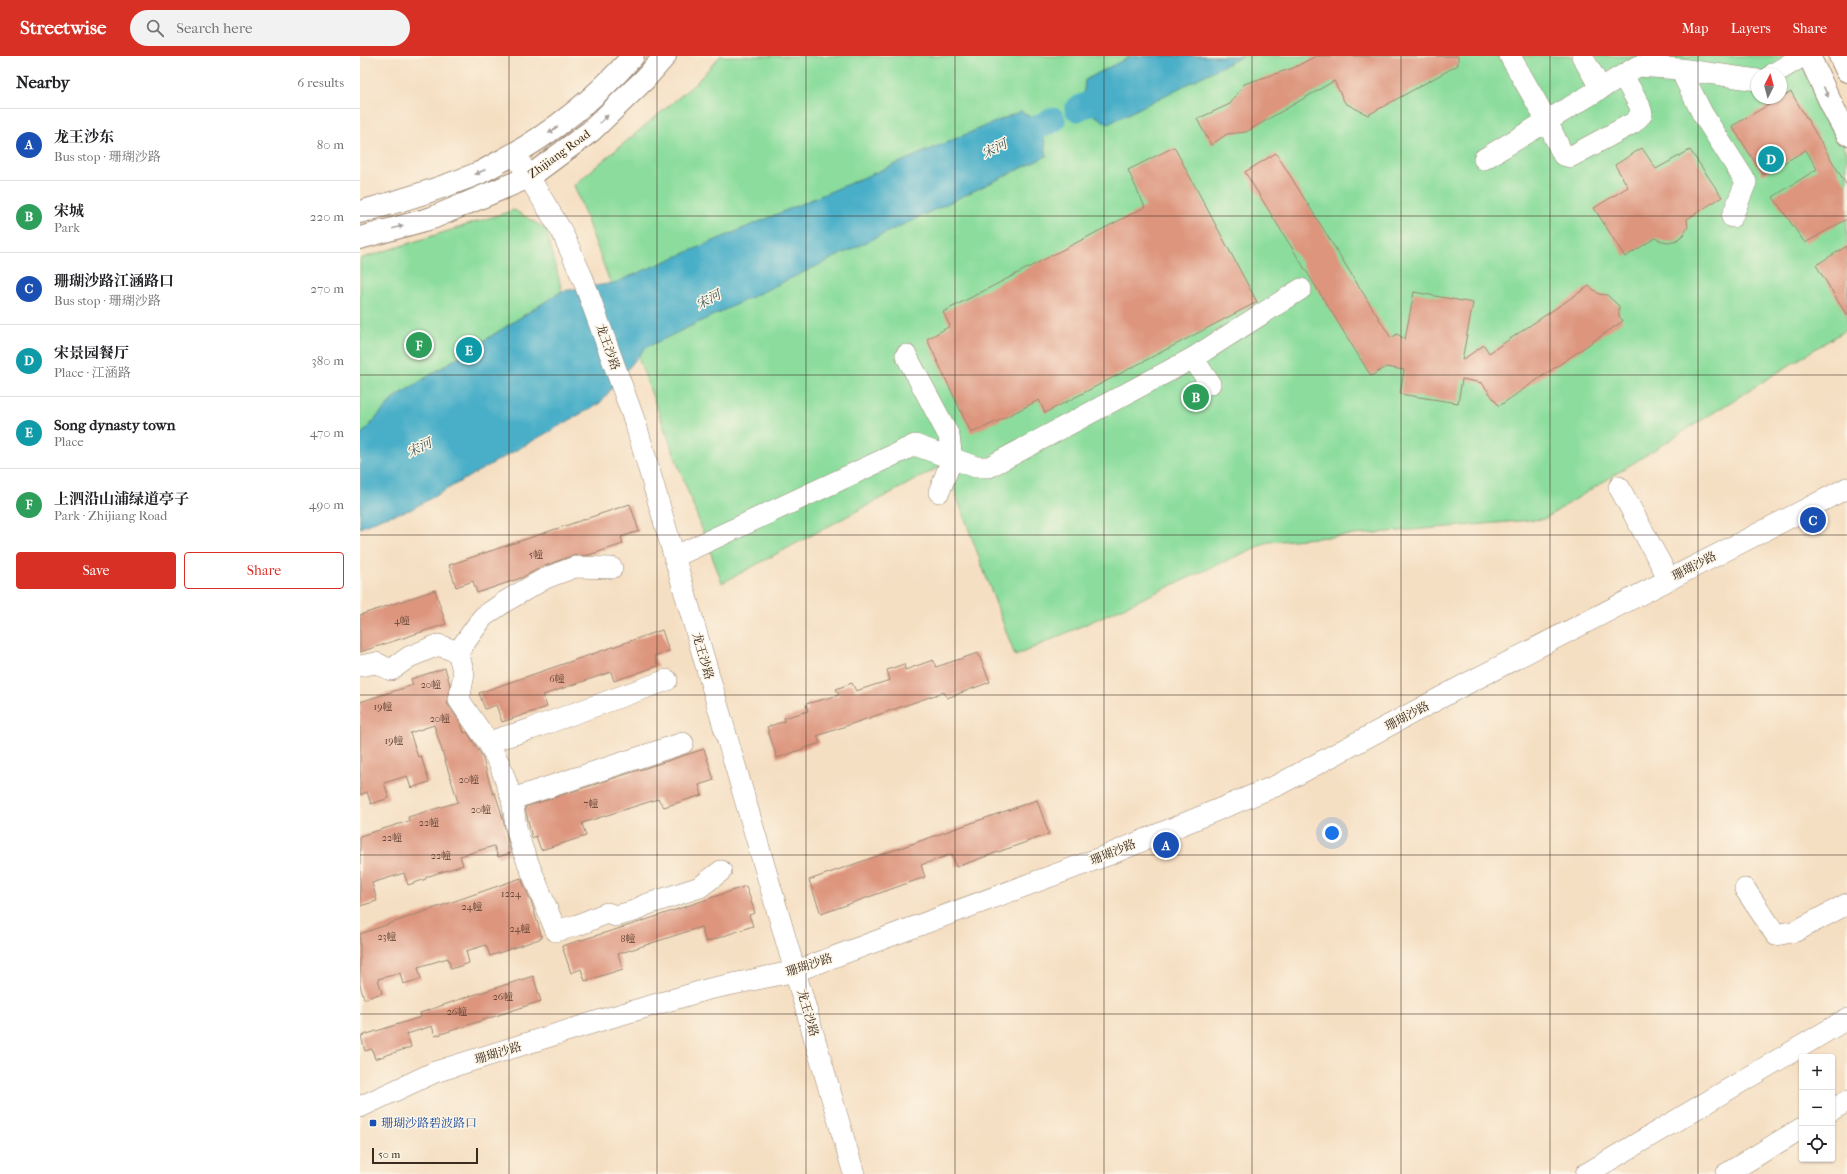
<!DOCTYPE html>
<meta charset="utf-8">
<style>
:root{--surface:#fff;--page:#f2f2f2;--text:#202124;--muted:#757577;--line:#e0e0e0;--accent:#d93025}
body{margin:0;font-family:"IM FELL French Canon","Noto Serif SC",serif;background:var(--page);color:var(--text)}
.controls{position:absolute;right:12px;bottom:12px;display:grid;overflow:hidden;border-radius:4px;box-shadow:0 1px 3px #0004}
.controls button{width:36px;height:36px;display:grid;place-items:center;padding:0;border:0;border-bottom:1px solid var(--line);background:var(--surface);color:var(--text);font:20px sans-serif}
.compass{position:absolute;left:1391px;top:12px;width:36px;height:36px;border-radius:50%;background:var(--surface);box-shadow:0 1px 3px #0004;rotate:6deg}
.scale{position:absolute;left:12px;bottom:10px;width:106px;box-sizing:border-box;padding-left:4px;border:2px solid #3b2a1e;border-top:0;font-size:11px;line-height:14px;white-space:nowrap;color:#3b2a1e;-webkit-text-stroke:3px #fcf5e5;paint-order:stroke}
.you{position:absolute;left:972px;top:777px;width:14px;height:14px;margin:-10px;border:3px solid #fff;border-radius:50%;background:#1a73e8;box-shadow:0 0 0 6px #1a73e833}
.badge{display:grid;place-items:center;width:26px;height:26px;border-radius:50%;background:var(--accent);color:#fff;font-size:13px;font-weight:700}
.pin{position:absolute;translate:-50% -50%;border:2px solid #fff;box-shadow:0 1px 4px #0006}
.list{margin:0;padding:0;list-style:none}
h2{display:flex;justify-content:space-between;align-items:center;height:52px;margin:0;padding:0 16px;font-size:17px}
h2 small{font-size:13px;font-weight:400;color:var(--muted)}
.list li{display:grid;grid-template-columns:26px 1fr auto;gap:12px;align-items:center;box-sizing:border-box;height:72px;padding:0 16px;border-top:1px solid var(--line)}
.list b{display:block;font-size:15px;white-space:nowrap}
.list p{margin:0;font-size:13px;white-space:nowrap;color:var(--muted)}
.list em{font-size:13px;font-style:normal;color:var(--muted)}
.actions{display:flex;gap:8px;padding:12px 16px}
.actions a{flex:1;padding:9px 0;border:1px solid var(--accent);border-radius:4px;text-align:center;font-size:14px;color:var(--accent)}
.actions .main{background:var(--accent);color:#fff}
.icon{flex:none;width:22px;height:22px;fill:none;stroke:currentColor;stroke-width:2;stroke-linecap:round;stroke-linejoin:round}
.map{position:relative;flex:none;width:1487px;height:1118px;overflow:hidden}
header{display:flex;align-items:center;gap:24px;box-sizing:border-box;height:56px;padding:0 20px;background:var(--accent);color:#fff}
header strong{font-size:19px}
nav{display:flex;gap:22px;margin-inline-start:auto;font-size:14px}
.search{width:280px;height:36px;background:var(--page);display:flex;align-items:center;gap:10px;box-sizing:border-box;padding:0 14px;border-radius:22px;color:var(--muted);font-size:15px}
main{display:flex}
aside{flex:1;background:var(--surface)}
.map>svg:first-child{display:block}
.green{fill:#8cdd9d;stroke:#64845e;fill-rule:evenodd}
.water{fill:#49afc8;stroke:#426c73}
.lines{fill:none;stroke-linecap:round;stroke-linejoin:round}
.river{stroke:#49afc8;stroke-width:25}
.building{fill:#dd957e}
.minor-casing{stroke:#988470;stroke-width:22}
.major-casing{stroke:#988470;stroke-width:24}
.minor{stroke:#fff;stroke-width:21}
.major{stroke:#fff;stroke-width:22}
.oneway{fill:#a79f9a}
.grid{fill:none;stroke:#3b2a1e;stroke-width:1;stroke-opacity:0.55}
.transit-dot{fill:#1a4fb4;stroke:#fcf5e5;stroke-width:1.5}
.labels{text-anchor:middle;stroke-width:3;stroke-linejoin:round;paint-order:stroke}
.number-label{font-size:10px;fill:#644536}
.street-label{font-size:12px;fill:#3b2a1e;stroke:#fcf5e5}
.transit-label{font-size:12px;fill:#164399;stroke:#fcf5e5;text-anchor:start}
.water-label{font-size:13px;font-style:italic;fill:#40595a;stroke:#fcf5e5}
</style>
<header>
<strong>Streetwise</strong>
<div class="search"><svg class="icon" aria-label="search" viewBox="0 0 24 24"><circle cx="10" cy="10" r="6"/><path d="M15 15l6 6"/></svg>Search here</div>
<nav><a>Map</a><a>Layers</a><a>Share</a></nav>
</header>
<main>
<aside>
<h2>Nearby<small>6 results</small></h2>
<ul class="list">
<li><span class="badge" style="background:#1a4fb4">A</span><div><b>龙王沙东</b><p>Bus stop · 珊瑚沙路</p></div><em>80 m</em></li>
<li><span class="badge" style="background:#2e9e5b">B</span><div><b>宋城</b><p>Park</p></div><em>220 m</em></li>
<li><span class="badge" style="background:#1a4fb4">C</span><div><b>珊瑚沙路江涵路口</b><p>Bus stop · 珊瑚沙路</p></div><em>270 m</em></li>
<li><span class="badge" style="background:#0f9aa8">D</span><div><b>宋景园餐厅</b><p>Place · 江涵路</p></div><em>380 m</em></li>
<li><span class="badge" style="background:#0f9aa8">E</span><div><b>Song dynasty town</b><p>Place</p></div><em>470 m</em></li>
<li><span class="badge" style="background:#2e9e5b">F</span><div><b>上泗沿山浦绿道亭子</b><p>Park · Zhijiang Road</p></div><em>490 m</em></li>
</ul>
<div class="actions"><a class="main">Save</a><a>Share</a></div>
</aside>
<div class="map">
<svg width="1487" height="1118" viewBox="0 0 1487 1118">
<rect width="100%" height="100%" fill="#fcf5e5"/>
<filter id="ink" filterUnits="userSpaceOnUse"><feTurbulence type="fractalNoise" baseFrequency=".025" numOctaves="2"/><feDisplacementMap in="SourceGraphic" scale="8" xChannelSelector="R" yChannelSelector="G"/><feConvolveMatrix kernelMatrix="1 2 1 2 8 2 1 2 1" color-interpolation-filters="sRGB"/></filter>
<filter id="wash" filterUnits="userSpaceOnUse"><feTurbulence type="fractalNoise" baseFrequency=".012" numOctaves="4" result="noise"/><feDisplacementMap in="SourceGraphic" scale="16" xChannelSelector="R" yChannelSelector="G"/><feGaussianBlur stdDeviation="0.9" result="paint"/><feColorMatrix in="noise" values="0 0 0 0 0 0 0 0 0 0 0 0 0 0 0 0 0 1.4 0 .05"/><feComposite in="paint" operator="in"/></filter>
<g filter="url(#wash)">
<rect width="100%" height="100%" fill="#f5dfc3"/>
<path class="green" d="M360,0H1440L1487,96V273L1184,463L908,486L655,600L585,408L362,527L214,129L336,27ZM1397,18H1421V42H1397Z
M154,154L186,173L202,235L34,342L0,380V203Z"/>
<path class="water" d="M771,0H883L748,68L722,51L725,24Z
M661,55L682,69L687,100L285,292L240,347L50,454L22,462L0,472V380L34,342L202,235L254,227Z"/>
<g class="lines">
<path class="river" d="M717,53L752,37
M652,84L693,64"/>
</g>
<g id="blocks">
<path class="building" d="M956,0H1098V9L1008,59L985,47L974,25L886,76L867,78L851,89L837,63L870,48L884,28L933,12Z
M1431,36L1487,130V163L1445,187L1413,141L1457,113L1446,94L1403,119L1372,70Z
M814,91L897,246L685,357L679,344L638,365L611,377L567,283L590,270L583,256L785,151L768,114Z
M1282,92L1296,113L1330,94L1362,141L1327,163L1328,171L1324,178L1317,184L1309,186L1302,185L1295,182L1265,201L1234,152L1268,131L1255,109Z
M916,97L1031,282L1037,278L1045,283L1054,236L1113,247L1102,304L1124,289L1129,297L1229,230L1239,238L1247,239L1259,250V260L1263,265L1139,350L1122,327L1102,323L1098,347L1040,338L1044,314L1026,311L1011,320L885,116Z
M1487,190V260L1456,209Z
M270,448L279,475L261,481L263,488L229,499L211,500L182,511L161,522L117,537L113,525L96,531L89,509Z
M75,534L86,568L0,596V559Z
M302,574L309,595L294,600L298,610L254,625L251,616L183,639L187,651L142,666L136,649L125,653L119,637Z
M618,597L630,626L587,642L584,636L457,680L460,687L417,702L407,671L425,665L424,662L448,655L446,648L479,639L476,633L492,627L496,635L530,624L527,614L544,608L545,614L573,604L576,611Z
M85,612L90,629L87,647L101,668L104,677L107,676L122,700L133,738L135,737L142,759L151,797L138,801L134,790L100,800L103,809L66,821V823L48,829L44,817L12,827L17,845L0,850V780L49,765L48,761L98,746L74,669L50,677L58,701L61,700L69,726L51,732L47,720L24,727L29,742L11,748L7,736L0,739V646L53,629L51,623Z
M344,693L354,724L339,729L342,739L304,751L298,743L222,767L226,780L181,794L176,780L172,782L165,751Z
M677,744L689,778L596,811L592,798L561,809L565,821L461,858L449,824Z
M161,822L172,848L182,882L130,900L126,889L106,895L109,907L91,913L88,902L58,911L61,923L43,928L40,917L18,923L22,937L4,943L0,929V878Z
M386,830L395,857L389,859L393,870L346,886L341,871L258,898L263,913L225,925L221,913L211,917L202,890L277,867Z
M173,920L181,945L75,980L72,970L47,978L51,991L15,1003L12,993L5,995L1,980L61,961L60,957L107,941Z"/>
</g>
</g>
<g filter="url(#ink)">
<use href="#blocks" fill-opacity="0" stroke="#988470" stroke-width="1"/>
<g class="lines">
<defs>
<path id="minor" d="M1150,0L1187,65L1203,99L1210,101L1273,67L1282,58L1279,48L1263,20
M1222,0L1241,33
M1320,13L1342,57L1386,126L1372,161
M1413,18L1443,0
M155,98L202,176L223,223L276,369L494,1118
M1124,103L1278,10L1320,13L1397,24
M546,299L589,380L592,403L579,436
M833,302L850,328
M1259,431L1309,523
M314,501L555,389L616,411H629L833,302L941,233
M252,512L215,511L186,522L146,545L123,561L98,596L104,618L99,644L128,686L140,709L152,743L156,771L162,792L196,875L218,869L247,857L256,860L274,855L285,849L340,831L361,815
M0,610L16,607L31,614L49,601L78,589L98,596
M128,686L171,673L307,624
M152,743L323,687
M1385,833L1416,879L1436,875L1487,848
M0,1051L75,1016L245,963L349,933L436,915L748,799L918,729L1106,628L1487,432
M1472,1054L1487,1045
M1226,1118L1487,963
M1366,1118L1442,1072"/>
<path id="major" d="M1449,0L1475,56L1487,78
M1480,0L1487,15
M0,156C40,145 80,133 119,117C128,113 137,107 145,103C194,76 236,42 273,0
M0,182L72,162L169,121L231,75L285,23L305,0"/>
</defs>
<use href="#minor" class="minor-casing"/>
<use href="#major" class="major-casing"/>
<use href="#minor" class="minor"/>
<use href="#major" class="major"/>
</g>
<defs><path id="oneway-solid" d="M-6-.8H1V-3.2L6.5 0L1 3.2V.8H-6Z"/></defs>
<g class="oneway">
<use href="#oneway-solid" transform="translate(1466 36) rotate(66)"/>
<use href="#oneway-solid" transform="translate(244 63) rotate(-44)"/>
<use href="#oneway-solid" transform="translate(193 74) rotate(144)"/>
<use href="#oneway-solid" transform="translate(120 116) rotate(155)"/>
<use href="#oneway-solid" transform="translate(38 171) rotate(-16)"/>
</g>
</g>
<path class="grid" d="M149,0V1118M297,0V1118M446,0V1118M595,0V1118M744,0V1118M892,0V1118M1041,0V1118M1190,0V1118M1338,0V1118M0,160H1487M0,319H1487M0,479H1487M0,639H1487M0,799H1487M0,958H1487"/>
<rect class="transit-dot" x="9" y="1063" width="8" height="8" rx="2"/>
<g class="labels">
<g class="number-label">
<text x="176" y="502">5幢</text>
<text x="42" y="568">4幢</text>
<text x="197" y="626">6幢</text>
<text x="71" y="632">20幢</text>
<text x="23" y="654">19幢</text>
<text x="80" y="666">20幢</text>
<text x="34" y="688">19幢</text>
<text x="109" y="727">20幢</text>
<text x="231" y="751">7幢</text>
<text x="121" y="757">20幢</text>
<text x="69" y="770">22幢</text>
<text x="32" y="785">22幢</text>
<text x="81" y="803">22幢</text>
<text x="151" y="841">1224</text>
<text x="112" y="854">24幢</text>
<text x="160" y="876">24幢</text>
<text x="27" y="884">23幢</text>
<text x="268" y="886">8幢</text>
<text x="143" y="944">26幢</text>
<text x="97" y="959">26幢</text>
</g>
<g class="street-label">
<text transform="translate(199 98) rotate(-36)" y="4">Zhijiang Road</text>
<text transform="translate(248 291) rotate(70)" y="4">龙王沙路</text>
<text transform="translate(1334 510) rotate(-27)" y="4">珊瑚沙路</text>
<text transform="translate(343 600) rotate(74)" y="4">龙王沙路</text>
<text transform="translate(1047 660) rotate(-28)" y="4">珊瑚沙路</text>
<text transform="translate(753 796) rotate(-22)" y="4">珊瑚沙路</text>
<text transform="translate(449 909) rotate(-18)" y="4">珊瑚沙路</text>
<text transform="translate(448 957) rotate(74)" y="4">龙王沙路</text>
<text transform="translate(138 997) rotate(-17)" y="4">珊瑚沙路</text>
</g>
<g class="transit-label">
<text x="21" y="1071">珊瑚沙路碧波路口</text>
</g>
<g class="water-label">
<text transform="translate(634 92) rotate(-26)" y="5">宋河</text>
<text transform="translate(348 243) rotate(-28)" y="5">宋河</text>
<text transform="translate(59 391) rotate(-25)" y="5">宋河</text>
</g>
</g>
</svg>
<div class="controls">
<button>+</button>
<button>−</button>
<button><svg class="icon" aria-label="locate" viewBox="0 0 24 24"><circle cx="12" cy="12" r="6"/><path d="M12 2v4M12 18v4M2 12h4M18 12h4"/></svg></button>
</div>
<svg class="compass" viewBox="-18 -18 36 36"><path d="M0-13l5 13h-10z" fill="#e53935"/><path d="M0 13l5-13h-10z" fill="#757577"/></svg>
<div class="scale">50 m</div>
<div class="you"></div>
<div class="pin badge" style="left:806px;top:789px;background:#1a4fb4">A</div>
<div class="pin badge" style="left:836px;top:341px;background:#2e9e5b">B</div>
<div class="pin badge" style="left:1453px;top:464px;background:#1a4fb4">C</div>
<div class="pin badge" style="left:1411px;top:103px;background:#0f9aa8">D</div>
<div class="pin badge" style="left:109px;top:294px;background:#0f9aa8">E</div>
<div class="pin badge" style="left:59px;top:289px;background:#2e9e5b">F</div>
</div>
</main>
